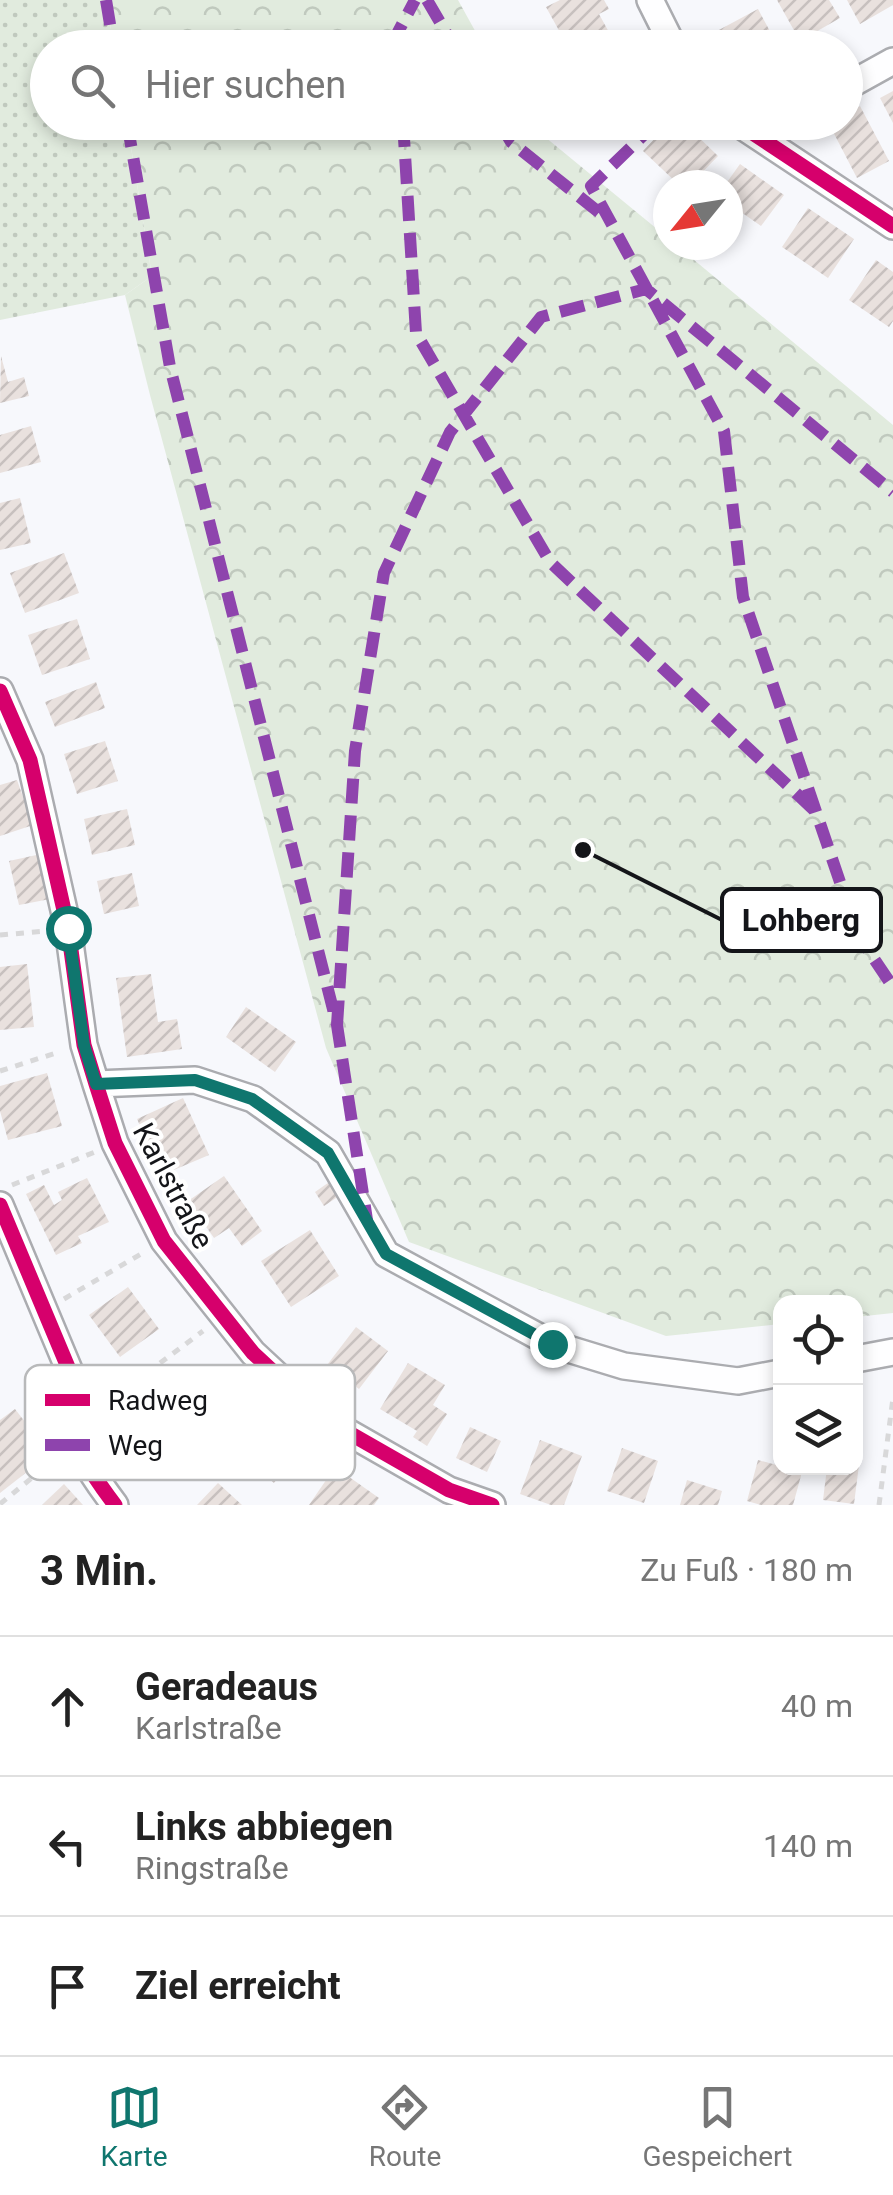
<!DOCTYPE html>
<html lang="de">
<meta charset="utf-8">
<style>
:root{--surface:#fff;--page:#f6f6f6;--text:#222;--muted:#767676;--line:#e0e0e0;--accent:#0f766e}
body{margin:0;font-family:Roboto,sans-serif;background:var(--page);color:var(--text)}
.controls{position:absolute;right:30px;bottom:30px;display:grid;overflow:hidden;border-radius:20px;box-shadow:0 5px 15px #0003}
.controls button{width:90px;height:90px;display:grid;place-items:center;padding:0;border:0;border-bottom:2px solid var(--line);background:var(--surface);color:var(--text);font:50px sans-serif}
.compass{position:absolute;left:653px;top:170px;width:90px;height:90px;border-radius:50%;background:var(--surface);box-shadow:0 5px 15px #0003;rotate:240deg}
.stop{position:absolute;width:30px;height:30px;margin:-22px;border:8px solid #0f766e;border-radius:50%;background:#fff}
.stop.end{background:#0f766e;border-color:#fff;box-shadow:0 2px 10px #0008}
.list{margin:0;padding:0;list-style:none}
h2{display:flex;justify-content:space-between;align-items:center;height:130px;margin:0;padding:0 40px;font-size:42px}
h2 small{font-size:32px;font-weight:400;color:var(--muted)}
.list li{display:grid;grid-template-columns:65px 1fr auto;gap:30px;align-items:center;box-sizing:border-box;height:140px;padding:0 40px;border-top:2px solid var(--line)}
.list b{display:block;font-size:38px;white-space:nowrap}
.list p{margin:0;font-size:32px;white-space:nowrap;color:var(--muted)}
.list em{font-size:32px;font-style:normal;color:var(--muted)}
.icon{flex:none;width:55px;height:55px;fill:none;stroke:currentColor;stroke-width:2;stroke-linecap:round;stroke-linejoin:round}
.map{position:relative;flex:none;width:893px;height:1505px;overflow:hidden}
.search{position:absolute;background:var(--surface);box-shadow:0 5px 15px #0003;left:30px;right:30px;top:30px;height:110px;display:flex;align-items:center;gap:25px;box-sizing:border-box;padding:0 35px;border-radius:55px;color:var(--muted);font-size:38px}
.sheet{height:550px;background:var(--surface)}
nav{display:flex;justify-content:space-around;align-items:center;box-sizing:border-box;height:140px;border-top:2px solid var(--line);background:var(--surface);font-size:28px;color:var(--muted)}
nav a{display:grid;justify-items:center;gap:5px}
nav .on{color:var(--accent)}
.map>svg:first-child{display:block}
.grass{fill:url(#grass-dots)}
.forest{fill:url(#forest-crowns)}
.building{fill:url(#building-hatch)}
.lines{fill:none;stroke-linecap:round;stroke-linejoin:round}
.minor-casing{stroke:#abacb0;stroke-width:30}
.path{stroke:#d8d8d9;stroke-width:5;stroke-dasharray:8 8;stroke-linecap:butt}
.minor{stroke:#fefeff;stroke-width:25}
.quiet{stroke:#8e44ad;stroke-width:12;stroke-dasharray:25 12;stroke-linecap:butt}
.cycleway-casing{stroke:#fff;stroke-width:21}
.cycleway{stroke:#d6006c;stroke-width:15}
.route{stroke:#0f766e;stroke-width:12}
.labels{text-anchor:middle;stroke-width:8;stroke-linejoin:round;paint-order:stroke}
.street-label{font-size:30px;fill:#141519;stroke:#fff}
.key{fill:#fff;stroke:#b8b9ba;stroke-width:2.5}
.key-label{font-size:28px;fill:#141519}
.leader{fill:none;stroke:#141519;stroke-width:4}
.callout-dot{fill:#141519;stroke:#fff;stroke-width:4}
.callout{fill:#fff;stroke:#141519;stroke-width:4}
.callout-label{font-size:32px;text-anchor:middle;font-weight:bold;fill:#141519}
</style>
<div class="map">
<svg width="893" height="1505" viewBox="0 0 893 1505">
<defs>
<pattern id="grass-dots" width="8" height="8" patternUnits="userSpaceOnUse" patternTransform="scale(2.5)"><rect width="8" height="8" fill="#e1ebde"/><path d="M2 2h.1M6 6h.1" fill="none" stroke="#c0c9be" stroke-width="1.8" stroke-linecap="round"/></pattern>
<pattern id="forest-crowns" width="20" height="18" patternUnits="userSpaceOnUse" patternTransform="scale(2.5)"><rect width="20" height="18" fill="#e1ebde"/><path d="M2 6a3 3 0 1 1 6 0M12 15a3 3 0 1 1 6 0" fill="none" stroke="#c0c9be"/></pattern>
<pattern id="building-hatch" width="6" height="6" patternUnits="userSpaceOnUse" patternTransform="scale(2.5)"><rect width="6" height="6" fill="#e9e1de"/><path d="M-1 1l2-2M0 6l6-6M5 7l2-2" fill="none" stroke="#c7c0be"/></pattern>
</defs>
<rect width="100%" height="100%" fill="#f7f8fc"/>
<path class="grass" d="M0,0H106L114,47L48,48V122L127,123L152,276L125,295L0,320Z"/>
<path class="forest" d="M106,0H458L484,47H114Z
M127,123H528L668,238V245H676L893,425V1313L856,1317V1302H780V1324L666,1336L409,1242L326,1048L150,395L125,295L152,276Z"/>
<path class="building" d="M560,0H604L609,9L599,14L611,36L589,48H579L571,32L562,36L546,7Z
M777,0H829L840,18L800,41Z
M847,0H893V5L860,24Z
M758,9L779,48H710L704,38Z
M893,91V123L880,98Z
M860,106L889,161L857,178L828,122H846V114Z
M670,122H683L718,156L690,185H679L643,151Z
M740,164L784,195L761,226L728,203V185H725Z
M808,208L854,239L828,278L782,247Z
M876,260L893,272V321L889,327L849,300Z
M1,356L8,382L24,377L29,396L0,403Z
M31,426L41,462L0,473V435Z
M20,498L31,543L0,550V503Z
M64,553L79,593L25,613L10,573Z
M77,619L90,659L42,675L28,635Z
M96,682L105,708L55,727L45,702Z
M105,741L118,781L77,794L64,754Z
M17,780L33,825L0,836V785Z
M127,809L135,845L92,855L84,819Z
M41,854L50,899L19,905L9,861Z
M132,873L139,906L104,914L97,881Z
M27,964L34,1027L0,1030V967Z
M151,974L158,1022L177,1019L182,1049L127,1057L116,978Z
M246,1007L296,1042L275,1072L226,1037Z
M47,1073L62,1126L8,1140L0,1111V1086Z
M183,1098L209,1155L162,1175L137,1119Z
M224,1176L262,1231L242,1246L229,1228L214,1238L188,1201Z
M87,1178L109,1222L78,1236L82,1243L56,1255L26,1194L44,1185L54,1205L62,1200L58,1192Z
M335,1178L345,1192L324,1206L315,1192Z
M310,1230L339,1276L291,1307L261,1261Z
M128,1287L159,1329L120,1357L89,1315Z
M356,1327L388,1351L359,1389L327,1365Z
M408,1363L445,1385L433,1405L447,1414L427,1446L413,1437L417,1431L380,1409Z
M15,1409L50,1454L0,1493V1420Z
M268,1416L305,1446L274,1483L238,1453Z
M158,1424L187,1459L161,1481L132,1446Z
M470,1427L501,1441L487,1472L456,1458Z
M540,1440L582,1456L564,1505H551L520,1494Z
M622,1448L658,1461L644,1503L607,1491Z
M856,1457H860L854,1504L823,1500L827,1468H856Z
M758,1460L802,1472L793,1505H761L747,1501Z
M335,1467L379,1498L374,1505H309Z
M687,1480L722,1491L718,1505H680Z
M218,1483L242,1505H197Z
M64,1484L83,1505H42Z"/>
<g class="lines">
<defs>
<path id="minor" d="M650,0L674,48
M846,87L893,61
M736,122L893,226
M758,135L781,122
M0,691L30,760L68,928L84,1045L96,1084L115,1143L164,1241L253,1353L323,1418L449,1490L492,1505
M96,1084L195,1080L253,1099L328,1153L386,1254L552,1344L624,1366L738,1381L780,1373
M0,1205L70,1372C77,1397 70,1406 72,1427C74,1449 102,1488 115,1505
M856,1359L893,1352"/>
</defs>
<use href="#minor" class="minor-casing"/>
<path class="path" d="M0,935L47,931
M0,1071L59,1052
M12,1185L95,1152
M64,1299L141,1254
M96,1411L203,1331
M0,1504L55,1459
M879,1505L893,1398"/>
<use href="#minor" class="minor"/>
<path class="quiet" d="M106,0L114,48
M427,0L455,48
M399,48L398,32L415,0
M127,122L170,367L337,1025L367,1220
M403,122L416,333L550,562L815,811
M499,122L511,142L601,214
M657,122L591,186L724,431L743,597L858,935L893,987
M337,1025L355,751L384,573L450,432L541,317L646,289L893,492"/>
<defs>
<path id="cycleway" d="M736,122L893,226
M0,691L30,760L68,928L84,1045L96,1084L115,1143L164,1241L253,1353L323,1418L449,1490L492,1505
M0,1205L70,1372C77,1397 70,1406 72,1427C74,1449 102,1488 115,1505"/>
</defs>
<use href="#cycleway" class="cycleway-casing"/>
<use href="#cycleway" class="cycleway"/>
</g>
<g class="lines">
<path class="route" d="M68,928L84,1045L96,1084L195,1080L252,1099L328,1153L386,1254L552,1344"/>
</g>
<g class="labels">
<g class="street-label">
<text transform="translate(173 1186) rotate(62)" y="10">Karlstraße</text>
</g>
</g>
<rect x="25" y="1365" width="330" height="115" rx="15" class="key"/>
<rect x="45" y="1394" width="45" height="12" fill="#d6006c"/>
<rect x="45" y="1439" width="45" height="12" fill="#8e44ad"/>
<g class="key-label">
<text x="108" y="1410">Radweg</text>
<text x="108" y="1455">Weg</text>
</g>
<path class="leader" d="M583 850L722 920"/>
<circle class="callout-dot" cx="583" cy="850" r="10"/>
<rect class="callout" x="722" y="889" width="159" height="62" rx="10"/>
<g class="callout-label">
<text x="801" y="931">Lohberg</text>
</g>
</svg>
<div class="controls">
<button><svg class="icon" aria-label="locate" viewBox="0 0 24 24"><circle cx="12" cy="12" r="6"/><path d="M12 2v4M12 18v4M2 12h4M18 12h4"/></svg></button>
<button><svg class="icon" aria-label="layers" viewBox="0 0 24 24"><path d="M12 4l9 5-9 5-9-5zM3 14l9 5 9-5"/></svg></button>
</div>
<svg class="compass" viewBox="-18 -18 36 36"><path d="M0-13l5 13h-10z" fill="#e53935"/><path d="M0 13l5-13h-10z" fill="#767676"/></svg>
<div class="stop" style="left:68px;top:928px"></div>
<div class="stop end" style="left:552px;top:1344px"></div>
<div class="search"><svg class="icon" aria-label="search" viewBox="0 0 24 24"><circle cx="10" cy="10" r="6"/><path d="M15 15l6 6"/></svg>Hier suchen</div>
</div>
<section class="sheet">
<h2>3 Min.<small>Zu Fuß · 180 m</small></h2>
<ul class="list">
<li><svg class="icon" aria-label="ahead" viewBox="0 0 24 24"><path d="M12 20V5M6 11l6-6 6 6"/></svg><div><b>Geradeaus</b><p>Karlstraße</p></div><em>40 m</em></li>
<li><svg class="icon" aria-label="left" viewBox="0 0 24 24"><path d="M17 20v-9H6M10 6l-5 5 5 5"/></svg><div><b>Links abbiegen</b><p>Ringstraße</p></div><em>140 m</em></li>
<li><svg class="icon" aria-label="arrive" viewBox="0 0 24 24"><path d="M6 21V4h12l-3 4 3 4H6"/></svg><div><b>Ziel erreicht</b></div></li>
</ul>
</section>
<nav>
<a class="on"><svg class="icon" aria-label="map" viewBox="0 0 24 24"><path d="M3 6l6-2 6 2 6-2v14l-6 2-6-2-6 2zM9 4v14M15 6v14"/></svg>Karte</a>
<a><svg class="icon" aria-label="directions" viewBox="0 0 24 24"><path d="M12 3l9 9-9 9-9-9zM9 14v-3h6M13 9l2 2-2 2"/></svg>Route</a>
<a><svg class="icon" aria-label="saved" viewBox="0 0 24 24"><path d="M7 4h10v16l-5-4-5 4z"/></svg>Gespeichert</a>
</nav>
